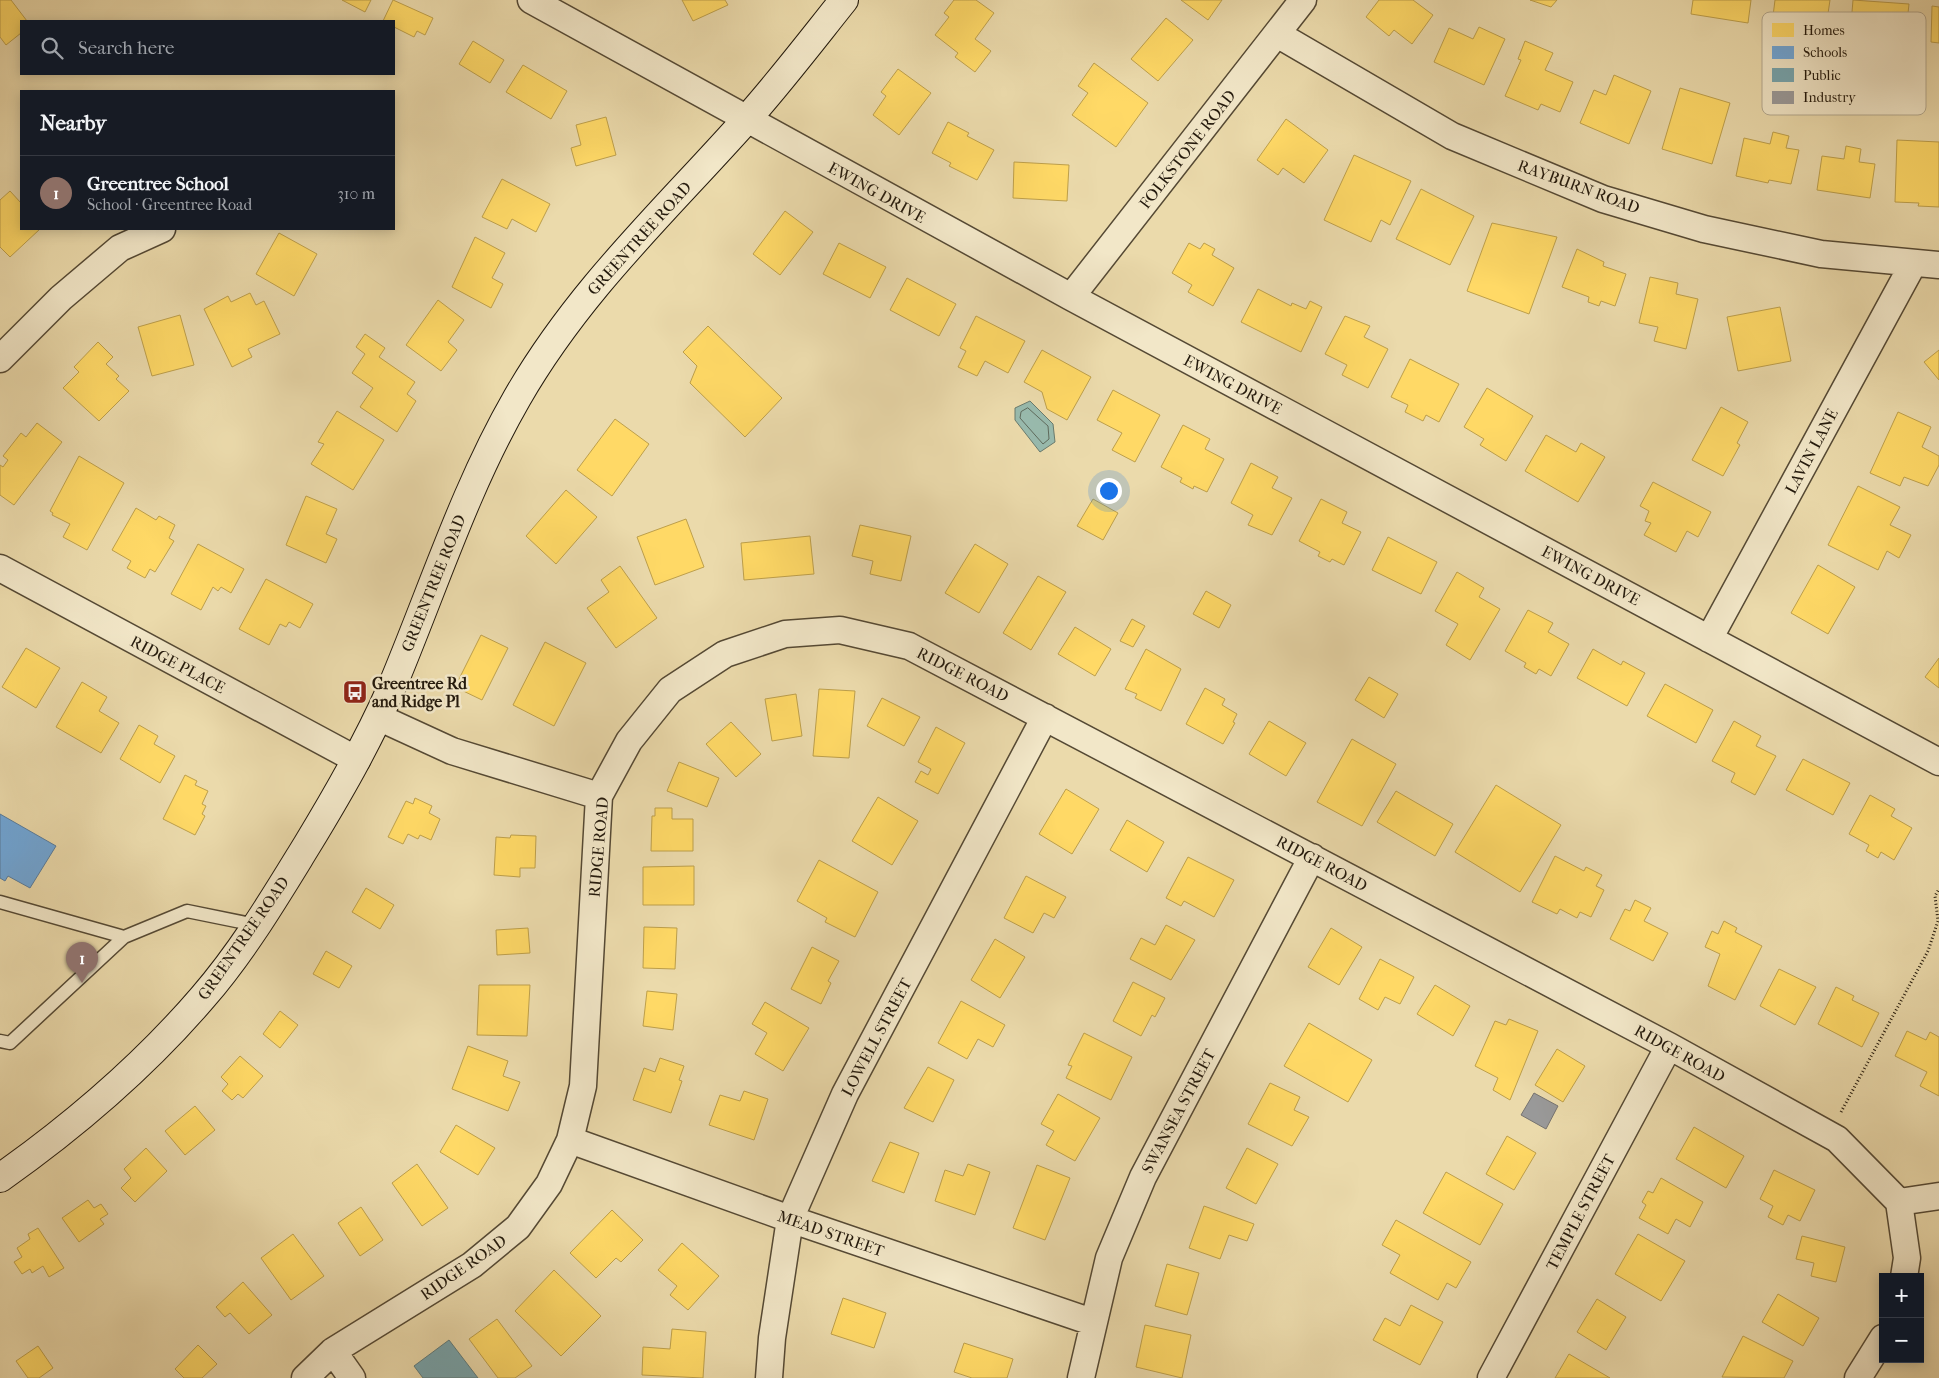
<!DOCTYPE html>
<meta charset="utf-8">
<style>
:root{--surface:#171b24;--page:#242831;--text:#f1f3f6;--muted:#9ea1a6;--line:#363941;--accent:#ea580c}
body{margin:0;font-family:"IM FELL French Canon",serif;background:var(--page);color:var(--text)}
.controls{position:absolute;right:15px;bottom:15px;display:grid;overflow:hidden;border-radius:0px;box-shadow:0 2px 12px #0003}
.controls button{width:45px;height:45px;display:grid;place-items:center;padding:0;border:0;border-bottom:1px solid var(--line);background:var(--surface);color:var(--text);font:25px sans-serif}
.you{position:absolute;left:1108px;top:490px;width:18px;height:18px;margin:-12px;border:4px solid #fff;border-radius:50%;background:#1a73e8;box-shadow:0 0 0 8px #1a73e833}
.badge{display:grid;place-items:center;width:32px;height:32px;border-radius:50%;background:var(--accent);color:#fff;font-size:16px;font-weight:700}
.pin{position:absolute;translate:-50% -41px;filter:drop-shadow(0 1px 2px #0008)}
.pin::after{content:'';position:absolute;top:26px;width:18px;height:15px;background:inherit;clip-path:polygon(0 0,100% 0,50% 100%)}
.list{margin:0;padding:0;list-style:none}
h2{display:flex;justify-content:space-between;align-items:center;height:65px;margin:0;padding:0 20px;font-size:21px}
h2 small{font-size:16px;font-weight:400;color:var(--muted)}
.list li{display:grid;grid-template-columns:32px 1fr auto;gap:15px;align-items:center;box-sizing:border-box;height:75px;padding:0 20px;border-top:1px solid var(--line)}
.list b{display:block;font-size:19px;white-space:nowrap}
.list p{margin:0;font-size:16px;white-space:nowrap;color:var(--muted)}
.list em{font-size:16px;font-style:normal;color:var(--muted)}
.icon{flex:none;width:28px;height:28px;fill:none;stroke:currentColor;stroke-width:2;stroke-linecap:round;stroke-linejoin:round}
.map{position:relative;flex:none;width:1939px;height:1378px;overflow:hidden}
.search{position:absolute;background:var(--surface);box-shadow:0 2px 12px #0003;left:20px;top:20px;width:375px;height:55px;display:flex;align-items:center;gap:12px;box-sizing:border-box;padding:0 18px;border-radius:0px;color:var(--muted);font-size:19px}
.panel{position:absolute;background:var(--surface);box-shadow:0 2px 12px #0003;left:20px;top:90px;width:375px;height:140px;border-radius:0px}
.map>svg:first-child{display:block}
.water{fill:#98baad;stroke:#697a6d}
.homes{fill:#ffd966;stroke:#bd9f4b}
.schools{fill:#6fa8dc;stroke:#587d9e}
.public{fill:#76a5af;stroke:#5d7b7e}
.industry{fill:#999;stroke:#76736f}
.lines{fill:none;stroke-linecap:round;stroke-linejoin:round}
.shore{stroke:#5e6a5c;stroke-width:1}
.lane-casing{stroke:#554934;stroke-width:15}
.street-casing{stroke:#554934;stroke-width:29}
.secondary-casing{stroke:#23190c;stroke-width:30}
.path{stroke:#23190c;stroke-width:3;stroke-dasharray:1 2.5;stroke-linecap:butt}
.lane{stroke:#f2e7c8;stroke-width:12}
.street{stroke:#f2e7c8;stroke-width:26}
.secondary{stroke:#f2e7c8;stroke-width:28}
.labels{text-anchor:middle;stroke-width:5;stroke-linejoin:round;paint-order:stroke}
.street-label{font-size:16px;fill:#23190c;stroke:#f2e7c8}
.poi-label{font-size:16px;font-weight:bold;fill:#23190c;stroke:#f2e7c8;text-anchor:start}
.key{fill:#f2e7c8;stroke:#b4a990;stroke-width:1}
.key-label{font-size:14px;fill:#23190c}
</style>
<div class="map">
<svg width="1939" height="1378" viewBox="0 0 1939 1378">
<rect width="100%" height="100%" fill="#ebdaab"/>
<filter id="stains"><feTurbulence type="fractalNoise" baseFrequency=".004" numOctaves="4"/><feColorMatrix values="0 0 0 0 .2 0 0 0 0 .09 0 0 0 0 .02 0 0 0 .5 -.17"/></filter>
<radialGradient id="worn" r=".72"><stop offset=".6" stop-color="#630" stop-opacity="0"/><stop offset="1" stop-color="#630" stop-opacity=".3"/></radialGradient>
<path class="water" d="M1030,401L1053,424L1055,442L1040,452L1015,420V408Z"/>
<path class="homes" d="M0,0H11L27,21H21V33L6,45L0,37Z
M342,0H371L365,12Z
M393,0L433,18L425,35L417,31L414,37L394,27V21H383Z
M682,0H725L728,5L693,21Z
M954,0H976L994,13L975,39L991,51L975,72L955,57L958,53L935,35L949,17L944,13Z
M1181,0H1222L1208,20Z
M1379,0H1413L1433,15L1412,44L1394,30L1389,36L1366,17Z
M1530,0H1557L1551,7Z
M1693,0H1751L1748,23L1691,14Z
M1775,0H1830L1825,34L1819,33L1815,54L1769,48Z
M1853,0L1909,4L1905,41L1850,36Z
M1932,6L1939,7V43L1931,42Z
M1166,18L1193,40L1158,81L1131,59Z
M1479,27L1505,39L1484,85L1434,62L1449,28L1473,39Z
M473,41L504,60L490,83L459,64Z
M1525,41L1553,53L1545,70L1573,82L1560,112L1541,104L1538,110L1505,96L1521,60L1518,59Z
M1094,63L1148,103L1116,147L1072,115L1088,93L1078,86Z
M523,65L567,91L551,119L506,92Z
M898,69L931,93L899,135L873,115L886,96L881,92Z
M1614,75L1651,91L1629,144L1580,123L1594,90L1606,95Z
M1680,88L1730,103L1712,164L1662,149Z
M606,117L616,155L576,166L571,148L581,145L576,125Z
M1286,119L1328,150L1304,183L1283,168L1278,175L1257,160Z
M948,122L969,133L967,136L994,150L977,180L949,166L951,163L932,153Z
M1773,132L1789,136L1786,148L1799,150L1791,184L1769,180L1768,183L1736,176L1744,138L1770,144Z
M1897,140L1939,142V207L1918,206L1919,203L1895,202Z
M1846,146L1861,149L1859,162L1875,164L1870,198L1817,190L1822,156L1844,159Z
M1354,155L1411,181L1390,225L1381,220L1371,242L1324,220Z
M1014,162L1069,165L1067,201L1013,198Z
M502,179L550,204L536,232L512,219L507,229L482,217Z
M1421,189L1474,216L1450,265L1396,239Z
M10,191L21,203V229H40L10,257L0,247V200Z
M785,211L813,232L780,275L753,254Z
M1492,223L1557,237L1529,314L1467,291Z
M279,233L317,254L294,296L256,274Z
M475,237L505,253L492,278L503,284L491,308L452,287Z
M839,243L886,267L870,298L823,274Z
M1189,243L1200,249L1204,243L1215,249L1212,255L1234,268L1213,306L1188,292L1192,285L1172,273Z
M1577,249L1604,262L1603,266L1626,274L1615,306L1601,301L1599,306L1588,302L1589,297L1562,287Z
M1650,277L1678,283L1676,294L1698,299L1686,349L1654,341L1658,327L1639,323Z
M907,278L956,304L939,336L890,310Z
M1258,289L1291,306L1292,303L1306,309L1310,301L1322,307L1301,352L1241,322Z
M250,293L256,305L264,301L280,334L248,349L252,357L232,367L204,309L228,296L231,302Z
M438,300L464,320L448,342L457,350L441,371L406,345Z
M1780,307L1791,361L1738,371L1727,317Z
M180,315L194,365L152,376L138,327Z
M976,316L1025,341L1008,373L985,361L977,376L958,367L966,351L960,348Z
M1345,316L1370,326L1364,337L1388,349L1368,388L1342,375L1347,365L1325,354Z
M708,326L782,398L745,437L690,383L697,366L683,352Z
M365,334L385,348L379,357L415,382L407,394L416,401L397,432L360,407L373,388L352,373L365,354L356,347Z
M98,342L113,357L106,364L119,376L116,379L129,391L99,421L63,388L79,372L74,367Z
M1042,350L1091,377L1067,420L1047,409L1042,392L1024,382Z
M1939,350V380L1924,362Z
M1410,359L1459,384L1439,422L1426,415L1423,421L1405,412L1408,405L1391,397Z
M1487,388L1533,416L1506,461L1480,445L1484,439L1464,427Z
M1113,390L1160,415L1135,462L1112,450L1122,433L1097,420Z
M1721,407L1748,422L1737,443L1740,445L1723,476L1692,460Z
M337,411L384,440L353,490L311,464L324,444L318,442Z
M1898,412L1931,427L1922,447L1939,456V465L1928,486L1904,477L1900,486L1870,473Z
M615,419L649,444L612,496L577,470Z
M37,423L62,442L14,505L0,495V465L3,467L8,460L3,456L21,433L26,437Z
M1183,425L1210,439L1205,449L1224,459L1207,492L1194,486L1193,489L1180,482L1182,478L1161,467Z
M1546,435L1576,452L1581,443L1605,457L1578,502L1525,471Z
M79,456L124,483L87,550L63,537L70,524L52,515L53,513L50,511Z
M1251,463L1278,477L1272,488L1292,498L1272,535L1248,525L1253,515L1231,503Z
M1653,482L1711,512L1698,537L1687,531L1676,552L1644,535L1651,523L1645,521L1649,511L1640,506Z
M1858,486L1900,507L1890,525L1911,535L1899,558L1887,551L1878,570L1828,545Z
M566,490L597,517L556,564L526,536Z
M306,496L337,509L326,534L337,539L326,563L286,545Z
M1093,499L1118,513L1103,540L1077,526Z
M1321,499L1347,512L1342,523L1361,532L1344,565L1332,559L1330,562L1318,556L1320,552L1299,541Z
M136,508L156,520L159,516L175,525L169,538L174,541L155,572L150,569L145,578L127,568L131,561L112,550Z
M686,519L704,567L655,585L637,537Z
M860,525L911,536L901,581L870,574L873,561L852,556Z
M810,536L814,574L744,580L741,543Z
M1388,537L1437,562L1421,594L1372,570Z
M198,544L244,569L231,593L221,587L218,591L213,587L201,610L171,594Z
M975,544L1008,564L979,613L945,593Z
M1818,565L1855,587L1828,634L1791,613Z
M620,566L657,618L616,648L587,608L609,592L601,580Z
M1457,572L1484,588L1479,597L1500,609L1470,660L1446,645L1458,624L1435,611Z
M1038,576L1066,592L1031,650L1003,633Z
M266,579L313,604L300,628L289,622L286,627L280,624L269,645L239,629Z
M1206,591L1231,605L1219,628L1193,614Z
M1528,610L1553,623L1548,632L1569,644L1551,676L1539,669L1536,674L1524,667L1526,663L1505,651Z
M1132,619L1145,626L1133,647L1120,641Z
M1075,627L1111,649L1095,676L1058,654Z
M481,635L508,648L482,700L455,687Z
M545,642L586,663L554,726L513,705Z
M26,648L60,668L36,708L2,687Z
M1146,649L1181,669L1161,711L1135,698L1137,694L1125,689Z
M1593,649L1621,665L1623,661L1645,673L1627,706L1577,678Z
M1939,658V688L1925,677Z
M1369,677L1398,694L1384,718L1355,700Z
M82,682L107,697L99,711L119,723L101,753L56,727Z
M1665,684L1713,710L1696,743L1647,716Z
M1205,688L1225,699L1222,705L1237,714L1233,722L1235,723L1223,744L1186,724Z
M819,689L855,691L849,758L813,756Z
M796,694L802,736L772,741L765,699Z
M882,698L920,717L904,746L867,726Z
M1269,721L1306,743L1286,776L1249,754Z
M1734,721L1761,736L1756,746L1776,756L1755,795L1731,782L1735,773L1712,761Z
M731,722L761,754L736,777L706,744Z
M139,725L158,736L154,744L175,756L160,783L120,759Z
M936,727L965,743L938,794L915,782L921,771L928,775L931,769L918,762Z
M1352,739L1396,764L1362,826L1317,802Z
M1803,759L1850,783L1833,815L1786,790Z
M679,762L719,778L707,807L667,791Z
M185,775L197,781L195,785L208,791L202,804L206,806L202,814L205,816L195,835L163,819Z
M1496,785L1561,825L1520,892L1455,852Z
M1066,789L1099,809L1072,854L1039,834Z
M1396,791L1453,824L1435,856L1377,822Z
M1870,795L1895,809L1891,816L1912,828L1894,860L1881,852L1878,858L1866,851L1869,845L1849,834Z
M878,797L918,821L892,865L852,841Z
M415,798L432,806L429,813L440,819L431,840L420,835L418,839L408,834L403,844L388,837L406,801L413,804Z
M655,808H672V819H693V851H651L652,816H655Z
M1127,820L1164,842L1147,872L1110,850Z
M511,835L536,836L535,868H520V877L494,875L496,837L510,838Z
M1555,856L1584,871L1586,867L1602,875L1596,886L1604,890L1591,917L1580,912L1577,918L1560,909L1557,914L1532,902Z
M1188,857L1234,880L1214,917L1184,901L1181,906L1166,898Z
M819,860L878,892L855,937L825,922L827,918L797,901Z
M694,866V905H643V867Z
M1026,876L1066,897L1054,918L1044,913L1033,933L1004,918Z
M366,888L394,905L380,929L352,912Z
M1635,900L1651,908L1644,921L1668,933L1653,961L1610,939L1625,909L1630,911Z
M1724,921L1737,928L1735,932L1762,946L1735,1000L1708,986L1720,954L1705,947L1712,931L1718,934Z
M1166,925L1195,940L1171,980L1130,959L1141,938L1155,945Z
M644,927L677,928L675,969L643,968Z
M528,928L530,953L497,955L496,930Z
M1331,928L1362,947L1339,985L1308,967Z
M995,939L1025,957L1000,998L971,980Z
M812,947L839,961L828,981L831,983L821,1004L791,989Z
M326,951L352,966L339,988L313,974Z
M1380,959L1414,977L1400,1004L1385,997L1378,1010L1359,999Z
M1779,969L1816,987L1795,1025L1760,1006Z
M1133,982L1165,998L1155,1017L1152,1015L1141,1036L1113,1021Z
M479,985H530L527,1036L477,1035Z
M1435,985L1470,1006L1453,1036L1417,1014Z
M1836,987L1854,996L1852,1000L1879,1013L1862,1047L1818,1024Z
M647,991L677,994L673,1030L643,1026Z
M961,1001L1005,1025L993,1047L978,1039L967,1059L938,1043Z
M765,1002L809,1028L783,1071L755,1054L767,1033L752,1024Z
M280,1011L298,1025L280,1048L263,1034Z
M1509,1019L1538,1031L1510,1100L1493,1090L1498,1078L1475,1066L1495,1021L1506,1025Z
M1309,1023L1372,1060L1348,1102L1284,1066Z
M1907,1031L1926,1040L1930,1032L1939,1037V1096L1920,1086L1927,1072L1895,1056Z
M1084,1033L1132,1057L1111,1100L1066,1078L1072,1066L1068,1065Z
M468,1046L508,1061L503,1076L520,1082L508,1111L452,1089Z
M1557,1049L1585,1066L1563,1102L1535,1085Z
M240,1056L263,1076L243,1098L238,1094L232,1100L222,1091L228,1084L221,1077Z
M660,1058L684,1066L679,1080L682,1081L671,1113L633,1100L644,1068L655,1072Z
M928,1067L954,1080L933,1122L904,1108Z
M1270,1083L1300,1097L1294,1110L1309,1117L1292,1146L1248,1124Z
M744,1091L768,1099L754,1140L709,1125L720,1095L740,1101Z
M1058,1094L1100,1118L1075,1161L1046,1145L1054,1131L1041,1124Z
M195,1106L215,1130L185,1155L165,1131Z
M456,1125L495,1148L478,1175L440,1152Z
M1694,1127L1744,1156L1726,1188L1676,1159Z
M1507,1136L1536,1153L1514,1190L1486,1174Z
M890,1142L919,1153L904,1193L872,1181Z
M146,1148L167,1171L135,1202L121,1188L131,1178L124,1169Z
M1247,1148L1278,1164L1256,1204L1226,1188Z
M417,1164L448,1208L422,1226L392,1183Z
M968,1164L990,1172L975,1215L935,1201L945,1170L963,1176Z
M1037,1165L1070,1178L1045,1240L1013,1228Z
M1774,1170L1815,1190L1800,1221L1788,1215L1783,1225L1768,1217L1773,1206L1760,1199Z
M1446,1172L1503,1204L1480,1245L1423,1213Z
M1661,1178L1703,1202L1690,1227L1676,1219L1668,1234L1639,1218L1646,1205L1642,1202L1648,1191L1653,1193Z
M88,1200L94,1208L101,1204L108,1214L100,1219L104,1224L79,1242L62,1218Z
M1204,1206L1254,1224L1247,1241L1229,1235L1220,1259L1189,1248Z
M361,1207L383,1240L360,1256L338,1223Z
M612,1210L643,1240L621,1262L616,1258L596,1278L570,1253Z
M1396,1220L1471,1262L1456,1288L1447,1283L1438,1300L1390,1273L1400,1255L1382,1245Z
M38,1228L64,1268L49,1277L43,1266L32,1273L30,1269L22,1274L14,1262L22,1257L17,1248L30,1239L28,1234Z
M293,1234L324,1276L291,1300L261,1258Z
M1638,1234L1685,1261L1661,1301L1615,1274Z
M1802,1236L1845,1247L1836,1282L1811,1276L1814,1263L1796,1259Z
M682,1243L719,1276L688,1310L670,1295L677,1286L658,1270Z
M1167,1264L1199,1273L1187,1315L1155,1306Z
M554,1270L601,1316L561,1356L515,1311Z
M243,1282L272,1315L249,1334L230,1313L225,1317L216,1307Z
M1778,1294L1819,1318L1803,1346L1762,1322Z
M843,1298L886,1313L874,1348L831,1334Z
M1597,1299L1626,1317L1606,1350L1577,1332Z
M1411,1305L1443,1322L1420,1365L1373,1340L1385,1318L1400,1326Z
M497,1319L532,1366L515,1378H498L469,1339Z
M1145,1325L1191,1335L1182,1378L1136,1367Z
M672,1329L706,1332L703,1378L642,1375L643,1347L670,1349Z
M1743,1336L1793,1361L1784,1378L1722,1377Z
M964,1343L1013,1359L1007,1378H972L954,1372Z
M198,1345L217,1364L202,1378H184L175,1369Z
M38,1346L53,1368L39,1378H28L16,1361Z
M1569,1354L1610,1378H1555Z"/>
<path class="schools" d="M0,814L56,846L30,888L8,876L5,881L0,878Z"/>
<path class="public" d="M449,1340L478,1378H423L414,1366Z"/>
<path class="industry" d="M1534,1093L1558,1106L1546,1129L1521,1115Z"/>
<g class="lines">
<path class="shore" d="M1028,408L1048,426L1049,439L1043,444L1020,418L1021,412Z"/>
<defs>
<path id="lane" d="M0,902L124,937
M0,1041L10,1043L124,937L187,911L256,925"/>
<path id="street" d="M531,0L1071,297L1939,762
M1277,34L1452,136L1603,199L1704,229L1821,254L1939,265
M1071,297L1303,0
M0,359L61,298L120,248L162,229
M0,568L357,760
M1709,639L1913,264
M378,717L452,751L599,796
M570,1140L790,1219L1092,1322
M1899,1202L1939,1196
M333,1351L352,1378
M305,1378L333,1351L472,1265L518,1227L549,1184L570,1140L583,1086L599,796L629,741L670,690L725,654L785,634L840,630L909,646L1669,1046L1837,1139L1899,1202L1907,1258L1904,1277
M769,1378L772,1338L790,1219L845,1094L1045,717
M1081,1378L1109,1258L1143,1177L1312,857
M1491,1378L1669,1046
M1858,1378L1883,1338"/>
<path id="secondary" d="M0,1178C75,1125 143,1067 203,997C243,951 275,897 307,845C338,794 367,744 391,689C432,592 464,490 517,398C579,290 664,212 746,120C780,82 812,40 844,0"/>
</defs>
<use href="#lane" class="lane-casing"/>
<use href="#street" class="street-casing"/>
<use href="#secondary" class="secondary-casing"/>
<path class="path" d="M1841,1112L1928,951L1938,921L1935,896L1939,889"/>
<use href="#lane" class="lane"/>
<use href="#street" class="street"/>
<use href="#secondary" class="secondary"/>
</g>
<defs>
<symbol id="bus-square" viewBox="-11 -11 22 22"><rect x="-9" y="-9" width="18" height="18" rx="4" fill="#8f2418" stroke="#f2e7c8"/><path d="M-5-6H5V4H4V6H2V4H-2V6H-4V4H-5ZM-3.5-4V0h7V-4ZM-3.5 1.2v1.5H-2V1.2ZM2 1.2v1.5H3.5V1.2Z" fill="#fff"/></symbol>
</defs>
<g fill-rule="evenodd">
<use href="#bus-square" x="341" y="678" width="28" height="28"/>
</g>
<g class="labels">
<g class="street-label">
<text transform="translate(1187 149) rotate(-52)" y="6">FOLKSTONE ROAD</text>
<text transform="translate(1579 186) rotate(20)" y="6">RAYBURN ROAD</text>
<text transform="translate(877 192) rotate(29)" y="6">EWING DRIVE</text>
<text transform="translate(639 238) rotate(-48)" y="6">GREENTREE ROAD</text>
<text transform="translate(1233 384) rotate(28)" y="6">EWING DRIVE</text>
<text transform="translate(1811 451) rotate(-62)" y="6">LAVIN LANE</text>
<text transform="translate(1591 575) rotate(28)" y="6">EWING DRIVE</text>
<text transform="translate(433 583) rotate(-68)" y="6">GREENTREE ROAD</text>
<text transform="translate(178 664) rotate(28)" y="6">RIDGE PLACE</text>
<text transform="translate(963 674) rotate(27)" y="6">RIDGE ROAD</text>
<text transform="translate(598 847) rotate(-85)" y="6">RIDGE ROAD</text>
<text transform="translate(1322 863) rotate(28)" y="6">RIDGE ROAD</text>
<text transform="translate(243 938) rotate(-55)" y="6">GREENTREE ROAD</text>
<text transform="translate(876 1037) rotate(-62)" y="6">LOWELL STREET</text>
<text transform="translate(1680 1053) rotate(29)" y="6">RIDGE ROAD</text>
<text transform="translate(1178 1111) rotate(-62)" y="6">SWANSEA STREET</text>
<text transform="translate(1580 1212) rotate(-62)" y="6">TEMPLE STREET</text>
<text transform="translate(831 1233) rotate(19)" y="6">MEAD STREET</text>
<text transform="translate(463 1267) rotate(-35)" y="6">RIDGE ROAD</text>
</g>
<g class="poi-label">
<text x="372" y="689">Greentree Rd<tspan x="372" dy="18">and Ridge Pl</tspan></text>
</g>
</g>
<rect x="1762" y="12" width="164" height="103" rx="8" class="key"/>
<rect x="1772" y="23" width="22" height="14" fill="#ffd966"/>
<rect x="1772" y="46" width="22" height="13" fill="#6fa8dc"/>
<rect x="1772" y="68" width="22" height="14" fill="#76a5af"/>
<rect x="1772" y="91" width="22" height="13" fill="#999"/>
<g class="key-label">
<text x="1803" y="35">Homes</text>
<text x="1803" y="57">Schools</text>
<text x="1803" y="80">Public</text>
<text x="1803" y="102">Industry</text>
</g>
<rect width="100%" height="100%" filter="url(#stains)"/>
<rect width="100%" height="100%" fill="url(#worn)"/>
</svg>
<div class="controls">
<button>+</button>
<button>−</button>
</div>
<div class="you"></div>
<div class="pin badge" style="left:82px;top:983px;background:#8d6e63">1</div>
<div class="search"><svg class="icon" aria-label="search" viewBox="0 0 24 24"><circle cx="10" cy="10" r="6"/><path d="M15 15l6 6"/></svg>Search here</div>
<section class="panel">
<h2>Nearby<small></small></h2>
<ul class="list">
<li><span class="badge" style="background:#8d6e63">1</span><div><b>Greentree School</b><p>School · Greentree Road</p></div><em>310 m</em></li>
</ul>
</section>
</div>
